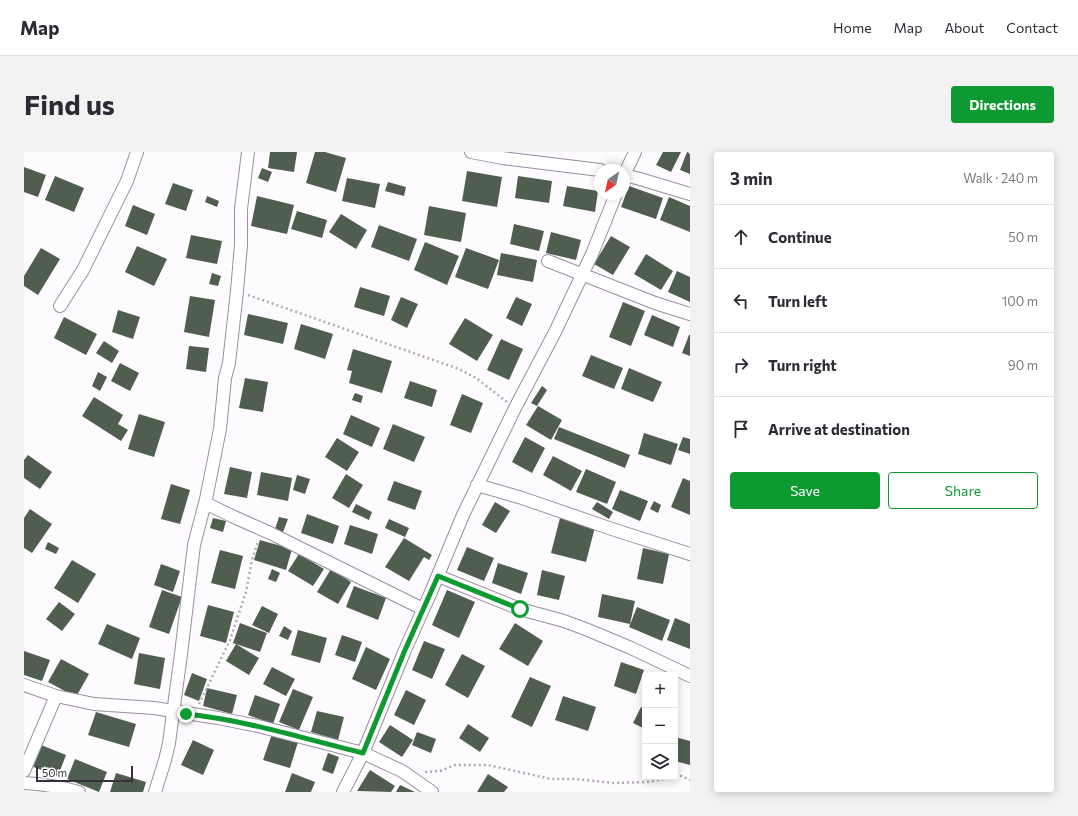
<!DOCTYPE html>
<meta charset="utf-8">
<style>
:root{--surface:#fff;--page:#f2f2f3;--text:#2b2b33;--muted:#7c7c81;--line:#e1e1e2;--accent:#0d9a31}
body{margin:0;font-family:Commissioner,sans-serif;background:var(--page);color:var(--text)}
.controls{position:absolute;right:12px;bottom:12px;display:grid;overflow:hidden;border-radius:4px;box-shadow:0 2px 10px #0003}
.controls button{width:36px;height:36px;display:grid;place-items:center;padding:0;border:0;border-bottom:1px solid var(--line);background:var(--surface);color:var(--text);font:20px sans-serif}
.compass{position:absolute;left:570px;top:12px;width:36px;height:36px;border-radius:50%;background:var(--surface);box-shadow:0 2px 10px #0003;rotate:214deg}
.scale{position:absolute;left:12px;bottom:10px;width:97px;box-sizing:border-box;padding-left:4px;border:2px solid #363138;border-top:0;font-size:11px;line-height:14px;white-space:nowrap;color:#363138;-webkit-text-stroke:3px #fff;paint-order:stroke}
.stop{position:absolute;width:12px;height:12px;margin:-9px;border:3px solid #0d9a31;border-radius:50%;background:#fff}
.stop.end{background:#0d9a31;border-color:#fff;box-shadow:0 1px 4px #0008}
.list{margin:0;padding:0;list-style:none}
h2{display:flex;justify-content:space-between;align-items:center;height:52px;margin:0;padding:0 16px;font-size:17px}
h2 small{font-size:13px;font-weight:400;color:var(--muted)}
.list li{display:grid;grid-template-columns:26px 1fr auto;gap:12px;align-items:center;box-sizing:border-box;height:64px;padding:0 16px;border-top:1px solid var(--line)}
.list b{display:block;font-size:15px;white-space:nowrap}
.list em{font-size:13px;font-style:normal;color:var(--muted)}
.actions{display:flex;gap:8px;padding:12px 16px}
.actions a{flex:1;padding:9px 0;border:1px solid var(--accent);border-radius:4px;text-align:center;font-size:14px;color:var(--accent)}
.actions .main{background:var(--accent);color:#fff}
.icon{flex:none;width:22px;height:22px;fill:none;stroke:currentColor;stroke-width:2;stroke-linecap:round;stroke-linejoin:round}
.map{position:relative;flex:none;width:666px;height:640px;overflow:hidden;border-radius:4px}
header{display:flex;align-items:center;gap:24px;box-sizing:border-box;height:56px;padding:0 20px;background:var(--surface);border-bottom:1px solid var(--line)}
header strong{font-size:19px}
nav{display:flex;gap:22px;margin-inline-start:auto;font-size:14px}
.intro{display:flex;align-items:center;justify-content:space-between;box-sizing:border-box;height:96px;padding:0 24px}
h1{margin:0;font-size:28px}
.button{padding:10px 18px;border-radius:4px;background:var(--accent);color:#fff;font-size:14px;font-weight:700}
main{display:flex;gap:24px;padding:0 24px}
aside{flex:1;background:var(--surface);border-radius:4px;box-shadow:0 2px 10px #0003}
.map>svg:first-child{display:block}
.building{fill:#505e50}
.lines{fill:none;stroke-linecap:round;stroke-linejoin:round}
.street-casing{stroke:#998fa0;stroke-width:14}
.path{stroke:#afabb0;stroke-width:2.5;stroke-dasharray:2 3;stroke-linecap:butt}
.street{stroke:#fff;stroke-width:12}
.route{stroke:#0d9a31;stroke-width:5}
</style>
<header>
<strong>Map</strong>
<nav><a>Home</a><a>Map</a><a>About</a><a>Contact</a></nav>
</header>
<div class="intro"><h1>Find us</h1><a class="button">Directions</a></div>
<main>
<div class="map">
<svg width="666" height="640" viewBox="0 0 666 640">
<rect width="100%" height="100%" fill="#fdfbfe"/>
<path class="building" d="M246,0H273L270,20L244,16Z
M291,0H301L322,6L312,40L282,31Z
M639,0H657L647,20L632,13Z
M663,0H666V22L656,18Z
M0,15L22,23L14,45L0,40Z
M238,16L248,20L244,30L234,26Z
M443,19L478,25L473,55L438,49Z
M31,24L60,36L50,60L21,48Z
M494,24L528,29L525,51L491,46Z
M323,26L356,32L351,56L318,49Z
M364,30L382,35L380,44L361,39Z
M149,31L169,38L162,59L141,52Z
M543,34L574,39L571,60L539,54Z
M605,34L639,46L632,67L597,55Z
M183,44L195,49L193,55L181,50Z
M233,44L270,53L263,82L227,74Z
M645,45L666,54V80L636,68Z
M109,53L131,62L123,83L101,74Z
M405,54L442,61L437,90L400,83Z
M273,59L303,68L298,86L267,77Z
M317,62L343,78L332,97L305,80Z
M490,72L520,79L515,99L486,92Z
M355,73L393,87L385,109L347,95Z
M527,80L557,88L552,108L522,101Z
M167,83L198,89L193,112L162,106Z
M587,84L606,95L589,123L570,112Z
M401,90L435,104L423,133L390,118Z
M113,94L143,107L130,134L101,120Z
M17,96L36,107L14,143L0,134V124Z
M442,96L475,108L464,137L431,125Z
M477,101L513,108L509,130L473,123Z
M622,102L649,119L637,138L610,122Z
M653,119L666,125V150L644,140Z
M188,121L197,124L194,134L185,132Z
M336,135L366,144L360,164L330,155Z
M166,144L191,148L185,185L160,180Z
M377,145L394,152L383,176L367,168Z
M492,145L508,152L498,174L482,166Z
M599,150L621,159L607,194L585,185Z
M94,158L116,165L109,187L88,180Z
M224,162L264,171L259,192L220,183Z
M628,163L656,175L649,195L620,183Z
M40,165L73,182L62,203L30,186Z
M441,166L469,183L453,209L425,192Z
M277,172L309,182L301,207L270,197Z
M665,183H666V204L658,201Z
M477,187L499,197L485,228L463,218Z
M80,189L95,199L88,211L72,201Z
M165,194L185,196L182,220L162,217Z
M329,197L368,209L358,241L325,231L328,219L323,218Z
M567,203L599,216L590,237L558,224Z
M96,211L115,221L106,239L87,229Z
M605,216L638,230L629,250L597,237Z
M74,220L83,225L76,239L68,234Z
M221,226L244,230L239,260L215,256Z
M386,229L413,238L408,255L380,246Z
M518,234L523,238L513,254L507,251Z
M331,241L339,244L337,251L328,248Z
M438,242L459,251L447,281L426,273Z
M70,245L99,263L94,272L104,278L97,289L58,264Z
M514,254L538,268L527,288L502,273Z
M115,262L141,270L130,305L104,297Z
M327,263L356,276L348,295L319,282Z
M369,272L401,285L390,310L359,297Z
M535,275L606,303L601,316L530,287Z
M620,281L654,292L647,313L614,302Z
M501,285L521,296L508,321L488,310Z
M659,285L666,287V302L654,298Z
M313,286L335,300L323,319L301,305Z
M4,303L28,320L16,337L0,326V308Z
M529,304L558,319L547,339L519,323Z
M206,315L228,320L223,346L200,342Z
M562,317L592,330L583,352L552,340Z
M237,320L268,326L264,349L233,343Z
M322,322L339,333L325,356L308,346Z
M273,323L286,327L281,342L269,338Z
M659,326L666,329V363L647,355Z
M370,329L398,339L391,358L363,348Z
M147,332L166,338L156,372L137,367Z
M596,338L624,349L616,369L588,357Z
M630,349L637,353L634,361L626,357Z
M471,350L486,359L472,381L458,373Z
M573,350L589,360L585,367L568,357Z
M332,352L348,360L345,368L328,360Z
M6,357L28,372L8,401L0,396V366Z
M283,362L315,374L309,392L277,381Z
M255,365L264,367L259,380L251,377Z
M189,366L202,369L199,380L186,376Z
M536,366L571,375L562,410L527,401Z
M365,367L385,376L381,385L361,376Z
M326,373L354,382L348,402L320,392Z
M380,386L408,403L405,408L400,405L385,429L361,415Z
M236,388L268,397L262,418L230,408Z
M24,390L35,396L32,402L21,397Z
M443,395L470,406L460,429L433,418Z
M619,396L645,402L639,432L613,427Z
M196,398L219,404L211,437L187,431Z
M275,402L300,417L289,434L264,419Z
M48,408L72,422L54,451L30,436Z
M474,411L504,421L497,442L468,431Z
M137,412L156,419L149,440L130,433Z
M248,417L256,421L252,430L244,427Z
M307,417L327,430L314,452L293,440Z
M518,418L541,424L535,448L513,443Z
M330,434L362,446L354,468L322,455Z
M138,438L158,445L145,482L125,475Z
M423,438L451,450L435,486L408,473Z
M578,442L611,449L606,472L574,465Z
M35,450L51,462L38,479L22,467Z
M184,453L210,460L202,491L176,484Z
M238,454L254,462L245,481L228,473Z
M613,455L646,468L638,489L605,475Z
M651,466L666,472V497L643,488Z
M216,471L243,481L236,500L209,491Z
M491,471L519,489L504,514L475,497Z
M83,472L116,486L108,507L74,492Z
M260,474L268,479L264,488L255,484Z
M274,478L303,486L296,511L267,503Z
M318,483L338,490L331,510L311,503Z
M400,489L421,497L408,527L388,518Z
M212,492L235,506L225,523L202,509Z
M342,495L366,507L352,538L328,527Z
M0,499L26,508L18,529L0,523Z
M115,501L141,506L136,537L110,532Z
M438,502L461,514L444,546L421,533Z
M37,507L65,522L52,545L24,530Z
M597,510L620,518L612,542L590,534Z
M248,515L271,527L262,544L239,532Z
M168,521L183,527L175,549L160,543Z
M506,525L527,534L508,575L487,565Z
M183,536L213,543L208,562L179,554Z
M269,537L289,545L275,578L255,570Z
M382,538L402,548L390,573L370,563Z
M231,543L256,552L249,572L224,563Z
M539,544L572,555L564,579L531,568Z
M617,555L621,557V577L609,571Z
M293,559L320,565L314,588L287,580Z
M72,560L112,572L105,595L64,583Z
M444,572L465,586L456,600L435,586Z
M366,573L389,588L378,605L355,590Z
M393,580L412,587L407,601L388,593Z
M248,582L274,590L266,616L239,608Z
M651,585L666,589V613L651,609Z
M169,588L190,598L179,623L157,613Z
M12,591L42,603L34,624L4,613Z
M304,601L315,605L309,622L298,618Z
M51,607L83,620L75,640L43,627Z
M346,618L371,634L367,640L333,639Z
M92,621L122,630L119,640H86Z
M268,621L291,630L287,640H261Z
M464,622L484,635L480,640H453Z
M376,633L391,640H372Z"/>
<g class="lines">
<defs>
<path id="street" d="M447,0L478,6L576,18
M600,23L616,27L666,42
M600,23L611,0
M524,109L631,151L666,162
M36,154L59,118L103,29L113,0
M453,333L498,346L588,377L666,402
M181,351L210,365L246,381L399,457
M414,424L496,457L540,469L564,478L607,496L666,524
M0,533L32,544L70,552L130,556L194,566L234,574L339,601L378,619L408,640
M0,619L32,544
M0,631C19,632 36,635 55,640
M131,640L141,608L145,591L157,502L170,393L182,347L196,277L201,226L205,211L213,139L217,93V57L224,0
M319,640L339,601L381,498L407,440L439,363L491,256L531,180L568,102L592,42"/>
</defs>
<use href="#street" class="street-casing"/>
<path class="path" d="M224,143L435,217L452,226L483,250
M175,552L206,488L222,440L228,408L234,389
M401,620L416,619L431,613H464L527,627H552L589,631L624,630L651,625
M651,625L657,624L666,628"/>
<use href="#street" class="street"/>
</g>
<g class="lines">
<path class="route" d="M162,562C222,568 280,587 339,601L381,498L414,424L496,457"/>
</g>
</svg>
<div class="controls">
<button>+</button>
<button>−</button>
<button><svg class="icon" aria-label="layers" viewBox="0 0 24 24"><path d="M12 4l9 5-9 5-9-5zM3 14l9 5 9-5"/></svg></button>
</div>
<svg class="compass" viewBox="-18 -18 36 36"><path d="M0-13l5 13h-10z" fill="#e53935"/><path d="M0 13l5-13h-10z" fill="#7c7c81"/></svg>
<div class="scale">50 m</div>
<div class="stop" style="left:496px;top:457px"></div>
<div class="stop end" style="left:162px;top:562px"></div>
</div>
<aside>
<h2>3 min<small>Walk · 240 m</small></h2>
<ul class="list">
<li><svg class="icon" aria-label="ahead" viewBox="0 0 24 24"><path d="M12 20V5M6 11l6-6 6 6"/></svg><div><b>Continue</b></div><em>50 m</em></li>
<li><svg class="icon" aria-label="left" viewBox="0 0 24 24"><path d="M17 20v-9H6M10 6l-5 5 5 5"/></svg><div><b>Turn left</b></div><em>100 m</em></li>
<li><svg class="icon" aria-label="right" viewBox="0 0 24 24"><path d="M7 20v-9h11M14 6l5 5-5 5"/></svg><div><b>Turn right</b></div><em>90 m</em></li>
<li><svg class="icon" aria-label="arrive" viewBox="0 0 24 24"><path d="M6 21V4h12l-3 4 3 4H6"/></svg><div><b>Arrive at destination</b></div></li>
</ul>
<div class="actions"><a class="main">Save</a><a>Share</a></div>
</aside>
</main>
